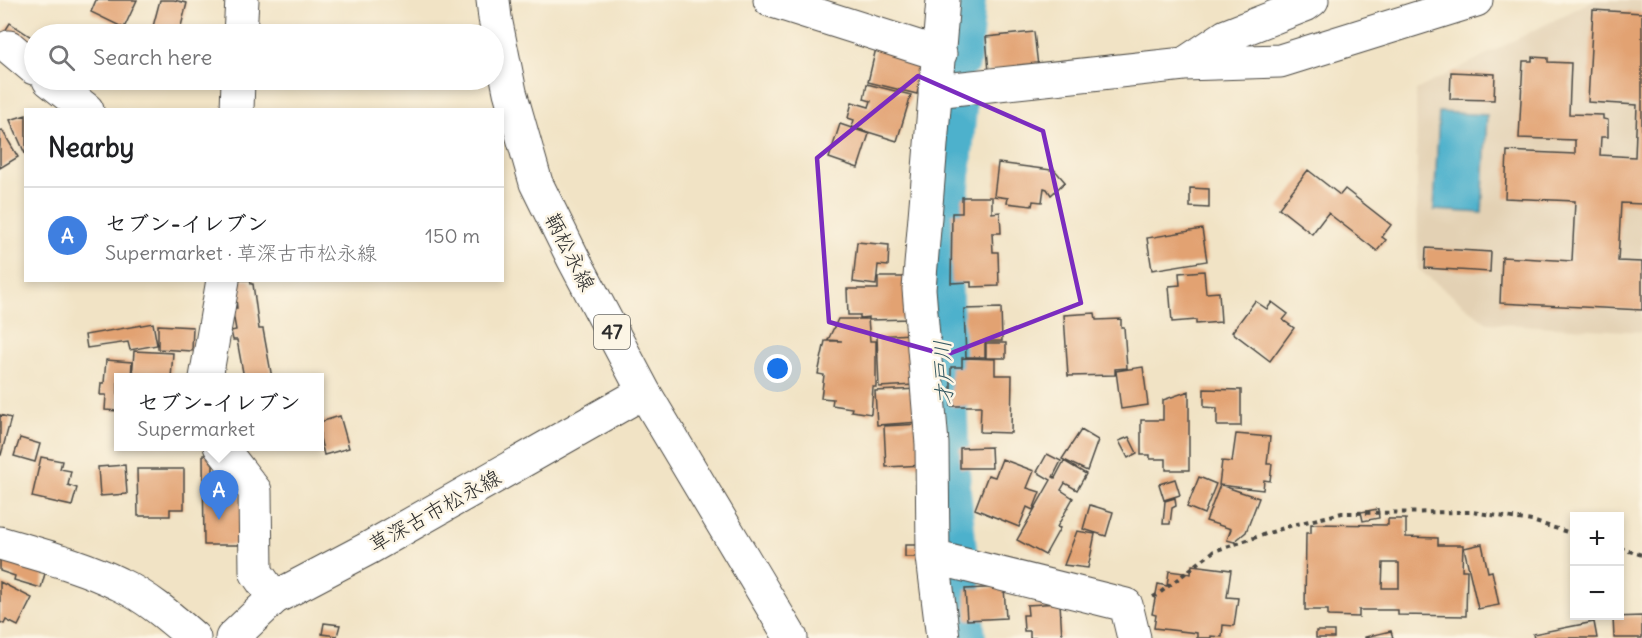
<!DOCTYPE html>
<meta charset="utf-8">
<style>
:root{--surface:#fff;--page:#f2f2f2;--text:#202124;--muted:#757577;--line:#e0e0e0;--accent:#d1495b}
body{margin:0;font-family:Delius,"Klee One",sans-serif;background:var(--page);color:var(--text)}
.controls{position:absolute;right:18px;bottom:18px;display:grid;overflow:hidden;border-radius:0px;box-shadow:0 3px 9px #0003}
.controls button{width:54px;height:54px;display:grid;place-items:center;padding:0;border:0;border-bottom:2px solid var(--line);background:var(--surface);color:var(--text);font:30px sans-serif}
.you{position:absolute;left:778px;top:369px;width:21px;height:21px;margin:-15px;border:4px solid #fff;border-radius:50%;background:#1a73e8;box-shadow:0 0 0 9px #1a73e833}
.badge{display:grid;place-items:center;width:39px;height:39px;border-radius:50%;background:var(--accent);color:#fff;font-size:20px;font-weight:700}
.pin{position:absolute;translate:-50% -50px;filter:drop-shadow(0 2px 3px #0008)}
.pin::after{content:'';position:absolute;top:32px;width:21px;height:18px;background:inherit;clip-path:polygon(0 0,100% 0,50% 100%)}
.popup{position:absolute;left:114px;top:373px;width:210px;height:78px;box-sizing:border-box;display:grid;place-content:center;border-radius:0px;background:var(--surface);filter:drop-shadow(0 2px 4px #0005);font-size:20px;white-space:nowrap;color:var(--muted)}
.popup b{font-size:22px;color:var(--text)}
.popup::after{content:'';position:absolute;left:50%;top:100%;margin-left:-12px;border:12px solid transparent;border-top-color:var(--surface)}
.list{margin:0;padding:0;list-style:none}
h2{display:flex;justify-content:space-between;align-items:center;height:78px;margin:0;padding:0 24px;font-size:26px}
h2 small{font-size:20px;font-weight:400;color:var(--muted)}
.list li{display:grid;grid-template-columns:39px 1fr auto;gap:18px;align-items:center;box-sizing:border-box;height:96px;padding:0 24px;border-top:2px solid var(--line)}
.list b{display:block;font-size:22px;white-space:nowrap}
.list p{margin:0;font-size:20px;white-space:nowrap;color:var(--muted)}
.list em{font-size:20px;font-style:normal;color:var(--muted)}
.icon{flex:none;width:33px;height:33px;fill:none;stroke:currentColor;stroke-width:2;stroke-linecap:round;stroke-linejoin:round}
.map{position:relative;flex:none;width:1642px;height:638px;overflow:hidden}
.search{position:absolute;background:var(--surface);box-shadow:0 3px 9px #0003;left:24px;top:24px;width:480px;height:66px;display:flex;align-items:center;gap:15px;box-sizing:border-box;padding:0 21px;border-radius:33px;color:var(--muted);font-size:22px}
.panel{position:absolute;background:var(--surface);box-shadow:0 3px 9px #0003;left:24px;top:108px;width:480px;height:174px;border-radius:0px}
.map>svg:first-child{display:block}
.built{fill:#e3d1b4}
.water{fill:#4db1cc;stroke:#3c6e7c;stroke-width:1.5}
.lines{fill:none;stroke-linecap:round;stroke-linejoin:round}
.river{stroke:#4db1cc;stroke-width:46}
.building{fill:#e2a272;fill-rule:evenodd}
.minor-casing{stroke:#494742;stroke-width:35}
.major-casing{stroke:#494742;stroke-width:35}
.path{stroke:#494742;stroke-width:4;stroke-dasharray:4.5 4.5;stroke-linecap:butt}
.minor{stroke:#fff;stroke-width:33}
.major{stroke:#fff;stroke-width:33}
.marked{fill:none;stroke:#7b2cbf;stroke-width:4.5;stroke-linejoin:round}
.labels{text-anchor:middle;stroke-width:5;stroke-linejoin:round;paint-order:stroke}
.shield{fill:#fcf5e5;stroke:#6a6863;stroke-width:1.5}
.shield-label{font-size:20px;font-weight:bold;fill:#2b2b2b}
.street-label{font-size:21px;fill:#2b2b2b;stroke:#fcf5e5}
.water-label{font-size:22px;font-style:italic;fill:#375a63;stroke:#fcf5e5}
</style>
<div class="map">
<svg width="1642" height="638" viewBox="0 0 1642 638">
<rect width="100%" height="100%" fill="#fcf5e5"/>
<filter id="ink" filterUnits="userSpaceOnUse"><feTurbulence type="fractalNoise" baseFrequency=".0167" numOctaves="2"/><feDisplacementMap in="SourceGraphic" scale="12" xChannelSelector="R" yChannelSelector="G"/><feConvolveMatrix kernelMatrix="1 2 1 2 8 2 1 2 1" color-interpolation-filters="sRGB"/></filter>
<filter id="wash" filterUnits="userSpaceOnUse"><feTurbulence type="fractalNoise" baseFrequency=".008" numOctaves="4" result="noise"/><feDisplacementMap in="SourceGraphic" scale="24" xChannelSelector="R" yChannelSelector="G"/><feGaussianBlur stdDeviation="1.35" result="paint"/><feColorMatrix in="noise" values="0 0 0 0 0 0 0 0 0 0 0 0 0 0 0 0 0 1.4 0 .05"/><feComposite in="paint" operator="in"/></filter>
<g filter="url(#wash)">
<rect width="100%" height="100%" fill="#f1e3c5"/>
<path class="built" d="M1594,0H1642V332L1487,323L1418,269L1416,90Z"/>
<path class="water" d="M1439,112L1487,115L1482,213L1434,210Z"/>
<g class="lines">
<path class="river" d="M958,58L963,0
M954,108L939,276L948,491L963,638"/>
</g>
<g id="blocks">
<path class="building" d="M96,0H137L124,28L91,12Z
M160,0H174L187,3L179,34H151Z
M1593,10L1642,13V204L1621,203L1618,261L1642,262V310L1500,303L1502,257L1572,261L1575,201L1505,198L1507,151L1575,154V140L1519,138L1523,61H1532V57L1548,58V62L1571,63L1569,114L1603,115V119L1608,120V137H1601L1600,155L1635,157L1637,105L1588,102Z
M10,23L34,39V71L0,39Z
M1034,32L1038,66L989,72L986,37Z
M877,44L924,62L917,94L868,82Z
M1451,72L1495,74L1494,100L1450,99Z
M867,84L911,95L897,141L852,127L854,120L848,118L852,102L869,107L871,101L864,99Z
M26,115V156L10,120Z
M840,124L869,134L858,168L829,158Z
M2,130L18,157L0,168V131Z
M998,163L1051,170L1053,168L1065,182L1051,195L1047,189L1044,188L1042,202L1033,201L1032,206L1007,203L1008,198L994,196Z
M1308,170L1340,195L1345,189L1391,225L1382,237L1386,240L1377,251L1328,213L1312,234L1279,208Z
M1190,188L1209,189V208L1190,207Z
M962,197H992V213L1000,212L1001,233H992L993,252H998L999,286L971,287V282L951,283L952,213H962Z
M1202,229L1207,261L1152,270L1147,238Z
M857,242L889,245L888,266L878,265L876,285L853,282Z
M1426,248L1491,252L1490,272L1425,268Z
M1204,271L1206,293L1219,292L1221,322L1196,324V320L1172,322L1169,286L1180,285L1179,273Z
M878,277H907L911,319L869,320V317L860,318V315H848L847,289H878Z
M234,280H250L251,284H253L259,329H263L272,378H244L237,340H233L231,331L236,330L232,308H237Z
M1255,301L1267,309L1272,302L1288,314L1283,320L1294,328L1270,361L1232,332Z
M1001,308L1002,341H985V357H966L964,309Z
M1095,313L1096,320L1121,319V327H1124L1127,368L1115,369V375L1068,376L1064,315Z
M838,319H868L870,341H876V387H873L871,414L851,411L852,408L832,405L833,399L821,398L824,375L818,374L825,341H842L828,340Z
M153,323L157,345L130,350L128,342L87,348L85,335Z
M158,325L193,327L192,351L158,349Z
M911,334L914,385L879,387L877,336Z
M986,343H1006V358H986Z
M134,351L173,353L171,378H132Z
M962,358L995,359V375H1012L1011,433L980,432L981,406H951V367H962Z
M106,360L132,362L131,378H118V411L105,410L106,395H100L101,383H104Z
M1143,367L1148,405L1121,409L1116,371Z
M919,389L920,422L877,425L875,391Z
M1204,389L1241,390V426H1217V408L1204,407Z
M1189,391V470H1166V459H1150V455H1141V420H1163V400Z
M0,415L11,418L1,455H0Z
M340,416L349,448L324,455L320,438V422Z
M922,424L924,465L886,467L884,426Z
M1081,430L1098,440L1087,471L1062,459Z
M1236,434L1270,437L1267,464H1272L1270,481L1264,480L1263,490L1219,485L1222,461L1232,462Z
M1129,437L1137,453L1128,458L1119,441Z
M20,438L40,444L35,462L14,456Z
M991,447L992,468H960V448Z
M1047,454L1061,461L1053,477L1055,478L1064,461L1086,474L1077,490L1065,483L1061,490L1073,498L1057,527L1060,528L1045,555L1017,540L1051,480L1037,472Z
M203,455H213V477H234L235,496H245L239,545H204Z
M41,457L62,461L60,469L71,471L68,485L77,488L72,506L32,497Z
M1002,459L1034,471L1027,488L1040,492L1033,510L1027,507L1019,527L975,509L988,475L995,477Z
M125,465L127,494L100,496L98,467Z
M137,469H184V509H170V516H138Z
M1199,477L1216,484L1204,514L1187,507Z
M1175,479L1180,495L1164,500L1159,484Z
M1220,485L1259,498L1246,532L1234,542L1227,540L1231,529L1206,521Z
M1175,498L1176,506L1172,508L1170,524H1163L1165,501Z
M1090,505L1113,512L1106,536L1083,529Z
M1378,509L1379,518L1363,521L1361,512Z
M1388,519H1406V537L1438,538V545H1463L1462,570H1467L1466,616L1398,615V610H1359V617L1328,616V610H1305L1306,533H1311V524L1388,525ZM1383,563H1399V588H1382Z
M1077,531L1095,534L1088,568L1064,565Z
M1482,544L1488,572L1492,571L1499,605L1478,609L1464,548Z
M905,545H921V557H905Z
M0,546L49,559L41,588L14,580L15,576L0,571Z
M1192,565L1231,570L1227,597L1238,598L1234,626L1223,625L1222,637L1211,636V638H1197V633L1154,628L1156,615L1152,614L1158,584L1167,586L1169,571L1191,574Z
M0,582L32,598L18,626L6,620L4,624L0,622Z
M1004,587L1006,618L967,620L965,589Z
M1060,603L1062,638H1030V631H1024L1023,615H1028L1027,605Z
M1642,616V638H1614L1613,617Z
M1594,622L1597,638H1534L1533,634Z
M324,623L340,625L337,636L322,634Z
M1316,631H1334V638H1316Z
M1391,631L1393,638H1365V637Z"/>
</g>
</g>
<g filter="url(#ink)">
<use href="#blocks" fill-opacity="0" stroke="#494742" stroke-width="1.5"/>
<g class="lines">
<defs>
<path id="minor" d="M770,0L940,54
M240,34L242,0
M9,47L34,68
M1184,64L1226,36L1305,5L1312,0
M49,80L87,110
M935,91L1184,64L1280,61L1476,0
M237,110L238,80
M206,378L223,280
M220,446L255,491L256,572L274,598
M0,543C40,555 81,565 119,584C147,597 171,618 194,638
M933,557L1126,605L1134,638
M943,638L933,557L932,444L919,289L943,0"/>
<path id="major" d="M493,0L495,18L510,92L536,183L573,258L644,392L791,638
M232,638L274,598L369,548L644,392"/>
</defs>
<use href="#minor" class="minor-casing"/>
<use href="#major" class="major-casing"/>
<path class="path" d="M1620,548L1642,555
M1153,597L1157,595L1214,551L1293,525L1342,513L1472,512L1532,521L1574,534"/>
<use href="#minor" class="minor"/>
<use href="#major" class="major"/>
</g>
</g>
<path class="marked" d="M918,76L1043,131L1081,303L946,355L829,322L817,158Z"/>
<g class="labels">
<rect class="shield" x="594" y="315" width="36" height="34" rx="4.5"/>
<g class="shield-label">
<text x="612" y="339">47</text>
</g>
<g class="street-label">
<text transform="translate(570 252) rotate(63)" y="7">鞆松永線</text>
<text transform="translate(435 511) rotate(-29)" y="7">草深古市松永線</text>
</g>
<g class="water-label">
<text transform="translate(943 373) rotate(-92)" y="8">才戸川</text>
</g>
</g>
</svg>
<div class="controls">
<button>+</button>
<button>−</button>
</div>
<div class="you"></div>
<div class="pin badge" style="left:219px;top:520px;background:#3f7fe0">A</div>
<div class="popup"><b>セブン-イレブン</b>Supermarket</div>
<div class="search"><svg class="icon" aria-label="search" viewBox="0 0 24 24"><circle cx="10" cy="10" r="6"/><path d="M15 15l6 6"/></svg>Search here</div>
<section class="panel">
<h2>Nearby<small></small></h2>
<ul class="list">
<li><span class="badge" style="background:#3f7fe0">A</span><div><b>セブン-イレブン</b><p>Supermarket · 草深古市松永線</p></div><em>150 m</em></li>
</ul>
</section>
</div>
